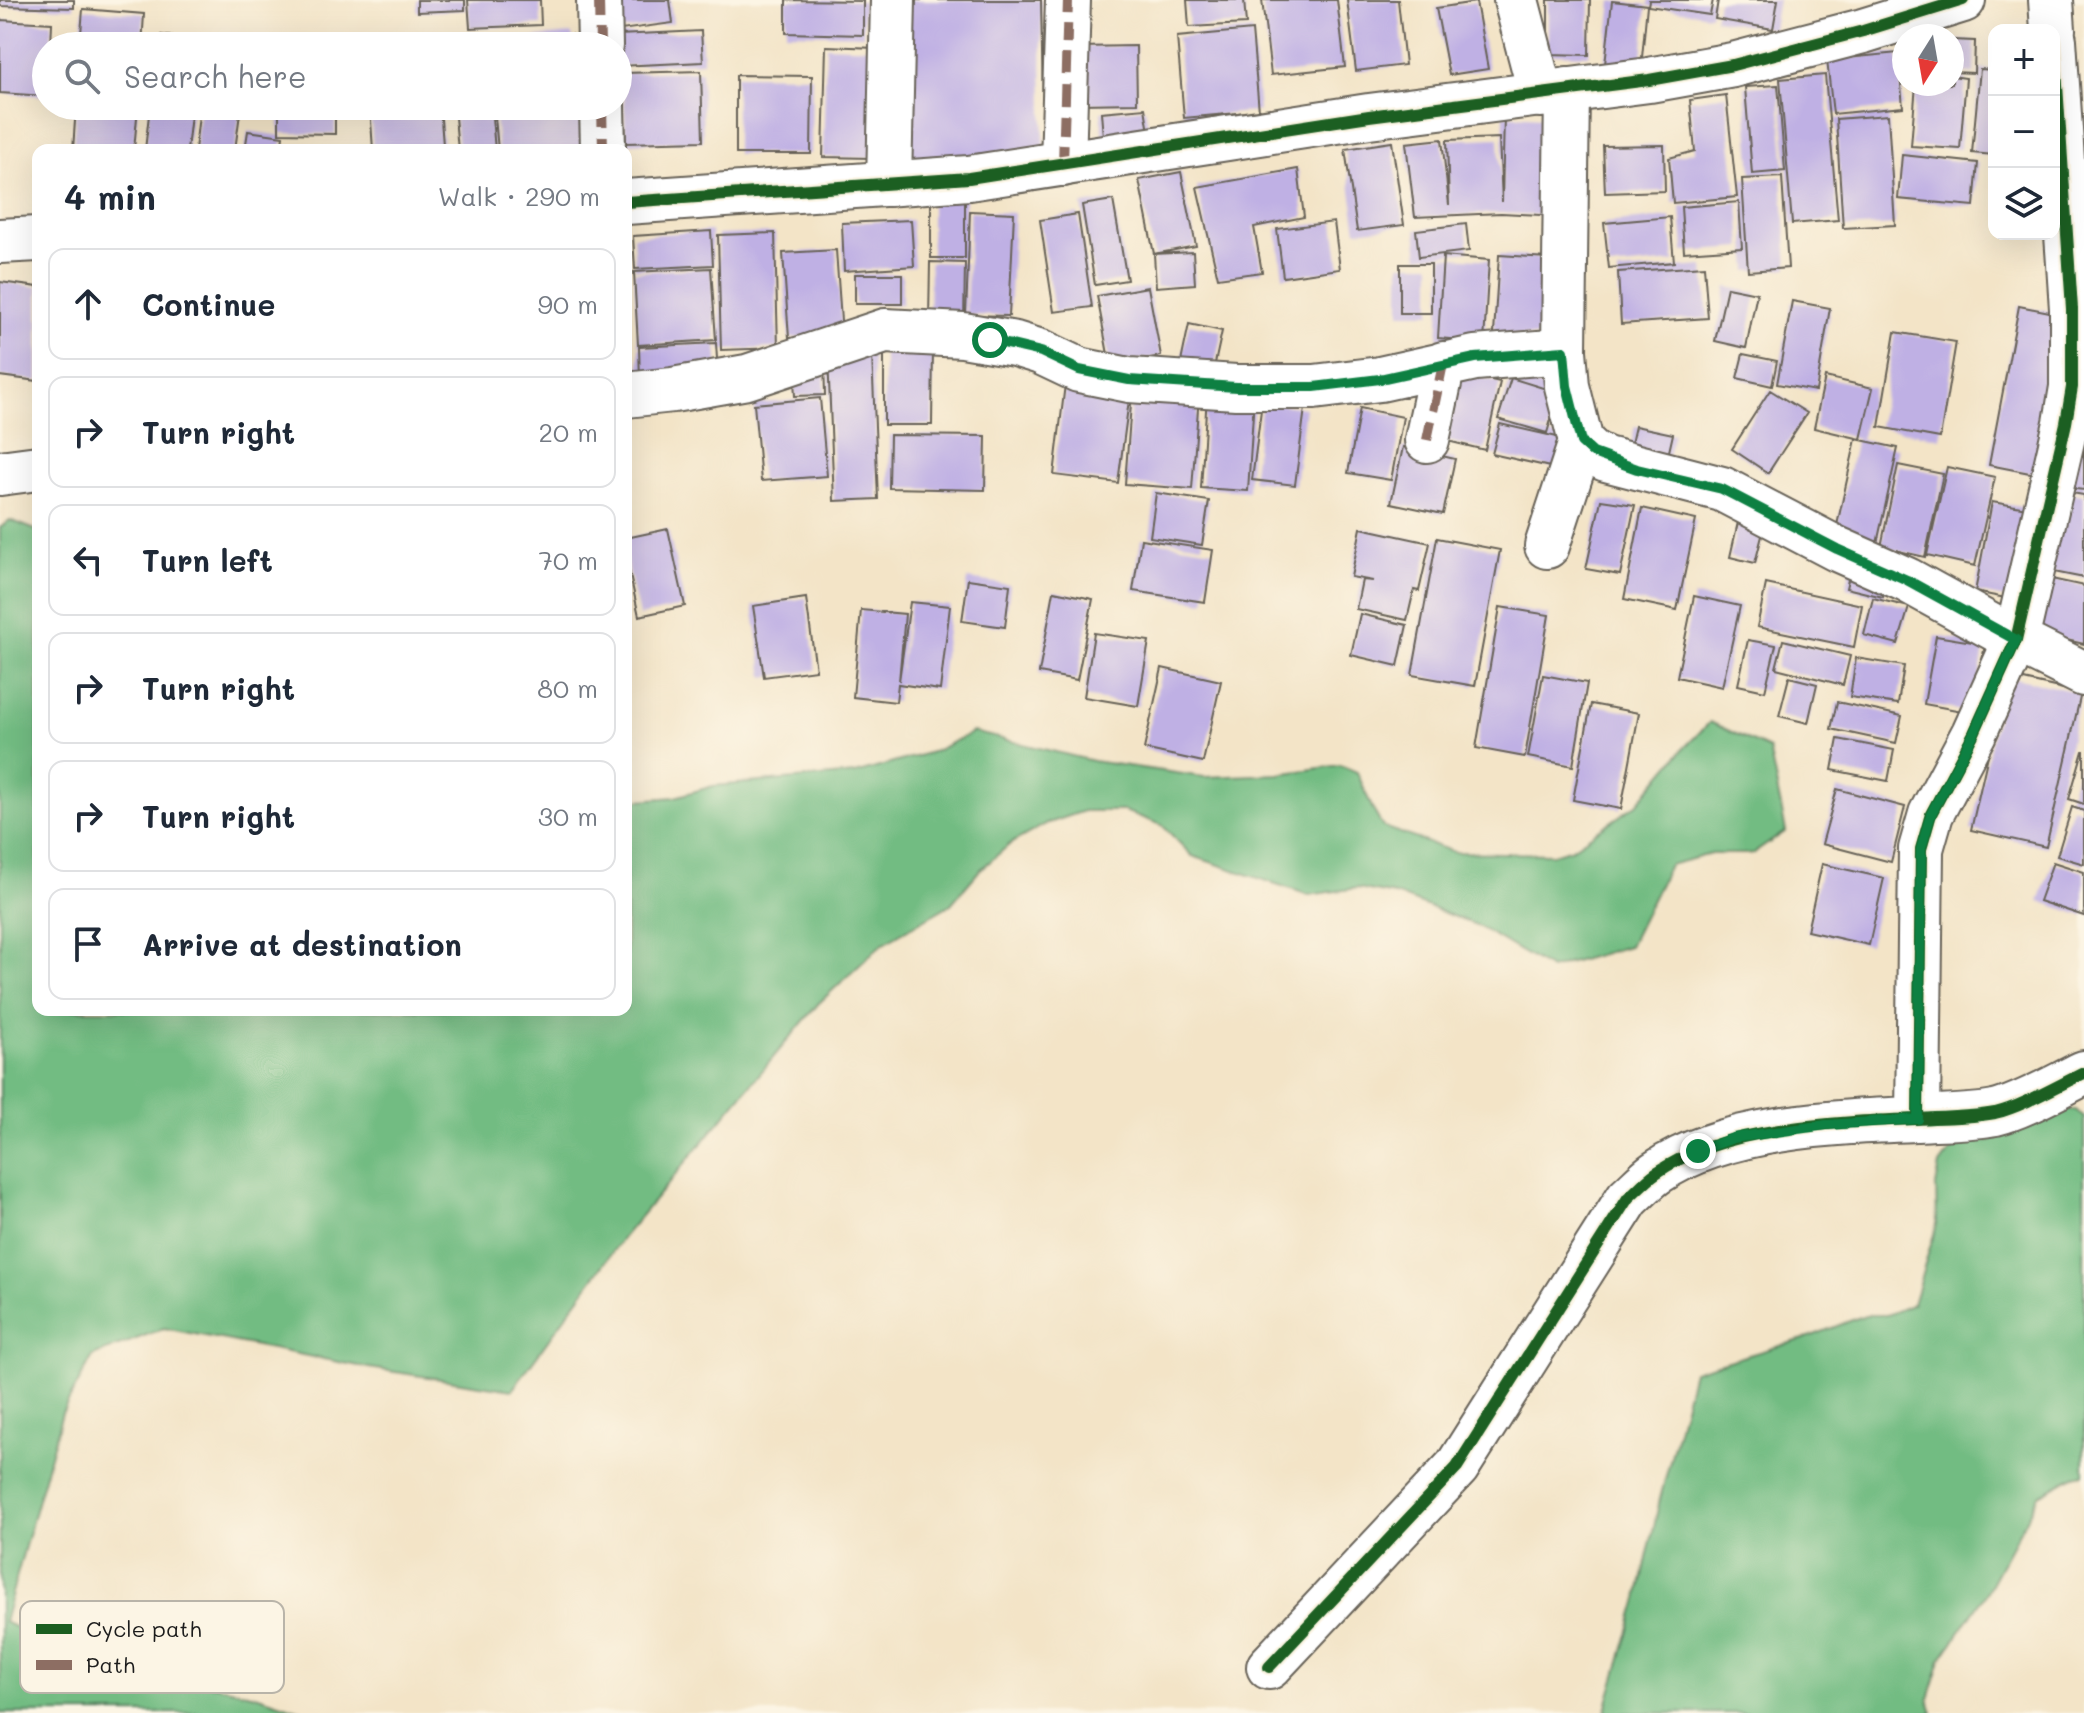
<!DOCTYPE html>
<meta charset="utf-8">
<style>
:root{--surface:#fff;--page:#f6f6f7;--text:#1f2937;--muted:#747a83;--line:#e0e1e3}
body{margin:0;font-family:Mali,sans-serif;background:var(--page);color:var(--text)}
.controls{position:absolute;right:24px;top:24px;display:grid;overflow:hidden;border-radius:16px;box-shadow:0 8px 32px #0002}
.controls button{width:72px;height:72px;display:grid;place-items:center;padding:0;border:0;border-bottom:2px solid var(--line);background:var(--surface);color:var(--text);font:40px sans-serif}
.compass{position:absolute;left:1892px;top:24px;width:72px;height:72px;border-radius:50%;background:var(--surface);box-shadow:0 8px 32px #0002;rotate:191deg}
.stop{position:absolute;width:24px;height:24px;margin:-18px;border:6px solid #0b8043;border-radius:50%;background:#fff}
.stop.end{background:#0b8043;border-color:#fff;box-shadow:0 2px 8px #0008}
.list{margin:0;padding:0;list-style:none}
h2{display:flex;justify-content:space-between;align-items:center;height:104px;margin:0;padding:0 32px;font-size:34px}
h2 small{font-size:26px;font-weight:400;color:var(--muted)}
.list li{display:grid;grid-template-columns:52px 1fr auto;gap:24px;align-items:center;box-sizing:border-box;height:112px;margin:0 16px 16px;padding:0 16px;border:2px solid var(--line);border-radius:16px}
.list b{display:block;font-size:30px;white-space:nowrap}
.list em{font-size:26px;font-style:normal;color:var(--muted)}
.icon{flex:none;width:44px;height:44px;fill:none;stroke:currentColor;stroke-width:2;stroke-linecap:round;stroke-linejoin:round}
.map{position:relative;flex:none;width:2084px;height:1713px;overflow:hidden}
.search{position:absolute;background:var(--surface);box-shadow:0 8px 32px #0002;left:32px;top:32px;width:600px;height:88px;display:flex;align-items:center;gap:20px;box-sizing:border-box;padding:0 28px;border-radius:44px;color:var(--muted);font-size:30px}
.panel{position:absolute;background:var(--surface);box-shadow:0 8px 32px #0002;left:32px;top:144px;width:600px;height:872px;border-radius:16px}
.map>svg:first-child{display:block}
.forest{fill:#72bc82;stroke:#476c4f;stroke-width:2}
.building{fill:#bfb0e4}
.lines{fill:none;stroke-linecap:round;stroke-linejoin:round}
.minor-casing{stroke:#676258;stroke-width:48}
.tertiary-casing{stroke:#676258;stroke-width:48}
.minor{stroke:#fff;stroke-width:44}
.tertiary{stroke:#fff;stroke-width:44}
.quiet{stroke:#8d6e63;stroke-width:10;stroke-dasharray:20 10;stroke-linecap:butt}
.cycleway-casing{stroke:#fcf5e5;stroke-width:17}
.cycleway{stroke:#1b5e20;stroke-width:12}
.route{stroke:#0b8043;stroke-width:10}
.key{fill:#fcf5e5;stroke:#b9b4a9;stroke-width:2}
.key-label{font-size:22px;fill:#1c1c1c}
</style>
<div class="map">
<svg width="2084" height="1713" viewBox="0 0 2084 1713">
<rect width="100%" height="100%" fill="#fcf5e5"/>
<filter id="ink" filterUnits="userSpaceOnUse"><feTurbulence type="fractalNoise" baseFrequency=".0125" numOctaves="2"/><feDisplacementMap in="SourceGraphic" scale="16" xChannelSelector="R" yChannelSelector="G"/><feConvolveMatrix kernelMatrix="1 2 1 2 8 2 1 2 1" color-interpolation-filters="sRGB"/></filter>
<filter id="wash" filterUnits="userSpaceOnUse"><feTurbulence type="fractalNoise" baseFrequency=".006" numOctaves="4" result="noise"/><feDisplacementMap in="SourceGraphic" scale="32" xChannelSelector="R" yChannelSelector="G"/><feGaussianBlur stdDeviation="1.8" result="paint"/><feColorMatrix in="noise" values="0 0 0 0 0 0 0 0 0 0 0 0 0 0 0 0 0 1.4 0 .05"/><feComposite in="paint" operator="in"/></filter>
<g filter="url(#wash)">
<rect width="100%" height="100%" fill="#f3e4c7"/>
<path class="forest" d="M10,520L38,531V1010H626V801L675,797L713,786L855,774L935,751L973,732L1093,761L1204,777L1279,774L1340,765L1357,772L1373,810L1383,827L1454,852L1553,854L1572,848L1637,804L1685,747L1710,722L1769,749L1786,831L1753,854H1711L1669,865L1629,946L1550,969L1476,925L1400,896L1358,888L1309,895L1192,856L1162,825L1124,811H1084L1046,824L1010,844L979,871L951,904L882,944L818,1004L624,1236L512,1390L369,1368L164,1328L93,1356L62,1413L4,1622L62,1649L256,1695L309,1713H0V528Z
M2056,1110H2076L2084,1118V1474L2074,1476L2039,1495L1986,1593L1941,1660L1929,1699L1933,1713H1605L1638,1599L1660,1499L1693,1371L1804,1339L1865,1315H1887L1913,1304L1937,1224L1936,1185L1940,1165L1952,1149L1997,1138L2013,1124Z"/>
<g id="blocks">
<path class="building" d="M0,0H74V8L0,6Z
M417,0H465V10L417,12Z
M468,0H540L541,25L470,28Z
M617,0H670L673,23L621,30Z
M786,0L863,1V35L786,33Z
M908,0H1041L1044,158L910,159Z
M1187,0H1244L1246,24L1189,27Z
M1262,0H1337L1345,67L1271,75Z
M1347,0H1398L1405,65L1356,71Z
M1548,0H1590L1589,55L1548,54Z
M1649,0H1713L1710,15L1648,6Z
M1718,0H1778L1773,29L1715,19Z
M1612,1L1647,5L1641,68L1605,64Z
M1476,2L1488,69L1449,75L1436,8Z
M83,9L144,14L142,46H80Z
M0,20L52,23L51,46H46V96L0,93Z
M1252,30L1259,111L1184,118L1177,37Z
M701,31L703,62L619,66L618,35Z
M572,34L574,46H487V42Z
M162,35L218,44V46H160Z
M1952,40L1975,41L1974,73L1952,72Z
M826,46L876,48L872,158L823,157Z
M1136,46L1137,103L1079,104L1077,47Z
M1898,53L1903,107L1833,114L1827,60Z
M1980,69L1994,70V155L1972,153Z
M701,71L703,141L626,143L623,73Z
M736,75L812,76L811,154H736Z
M1825,75L1838,220L1792,224L1780,79Z
M1952,76L1966,78L1960,149L1911,146L1916,84H1952Z
M1778,85L1785,171L1752,174L1745,87Z
M1726,95L1737,197L1673,203L1669,158L1695,151L1690,100Z
M76,106H138L134,150H73Z
M150,106H192L187,150H145Z
M200,106H241L235,150H195Z
M370,106H440L443,145L373,150Z
M454,106H491L495,150H458Z
M494,106H582L586,150H498Z
M1145,108L1149,132L1103,137L1101,112Z
M279,111L335,112V134L279,133Z
M1504,115L1563,118L1562,216L1501,213L1415,217L1406,143L1442,139L1449,205L1447,140L1499,138L1502,202Z
M1888,115L1895,225L1843,228L1836,119Z
M248,131L283,136L281,150H245Z
M1392,142L1404,225L1357,231L1345,149Z
M1664,145L1665,191L1605,193L1603,146Z
M1902,155L1978,163L1974,206L1898,199Z
M1298,169L1304,217L1254,227L1262,272L1218,278L1197,187Z
M1181,172L1196,246L1154,254L1193,252L1195,284L1156,287L1154,254L1139,180Z
M1782,177L1788,268L1748,271L1742,179Z
M931,193H965V258H931Z
M1113,200L1127,280L1095,285L1082,205Z
M1739,202L1742,248L1684,252L1681,207Z
M970,211L1014,213L1009,316L966,315Z
M1078,214L1092,307L1054,312L1040,220Z
M1670,217L1674,262L1609,268L1604,223Z
M911,220L914,266L844,271L842,223Z
M1334,222L1340,269L1283,277L1277,229Z
M1466,224L1469,251L1419,257L1416,230Z
M711,231L713,265L635,269L633,236Z
M775,233L778,348L721,350L718,235Z
M836,250L842,335L789,338L783,253Z
M1499,255L1565,259L1560,338L1494,334Z
M1443,256L1489,260L1484,342L1438,338Z
M930,262L965,263L964,322L929,321Z
M1400,264H1431V313H1400Z
M1704,266L1708,318L1621,324L1618,272Z
M711,268L716,340L638,345L634,272Z
M855,274H902V304H855Z
M0,282L38,287V381L0,376Z
M1148,287L1161,356L1110,365L1097,296Z
M1727,287L1757,293L1746,348L1715,341Z
M1792,301L1830,308L1816,391L1777,384Z
M2019,306L2070,316L2040,475L1989,465Z
M1189,324L1222,331L1214,368L1181,362Z
M1895,332L1956,342L1940,438L1879,427Z
M716,343L718,375L640,380L639,347Z
M884,346L933,347L932,425H884Z
M2084,353V490L2067,488Z
M872,354L878,499L834,501L828,356Z
M1743,354L1777,361L1772,386L1737,378Z
M824,361L825,395L795,396L793,363Z
M1451,371L1500,382L1485,450L1435,438Z
M1825,377L1873,388L1861,439L1814,428Z
M1511,378L1559,393L1547,433L1498,419Z
M1065,384L1130,392L1118,483L1054,475Z
M1132,390L1199,395L1192,489L1125,484Z
M1770,390L1807,413L1768,473L1732,449Z
M1207,395L1254,398L1248,491L1201,488Z
M820,398L827,476L761,481L754,404Z
M1262,402L1305,408L1295,485L1252,480Z
M1360,408L1403,417L1391,480L1348,473Z
M1500,424L1566,439L1559,469L1492,454Z
M1635,426L1673,434L1668,456L1630,448Z
M890,435L986,436L985,490L889,488Z
M1856,439L1898,448L1876,548L1834,539Z
M1403,447L1455,459L1443,514L1391,503Z
M1898,465L1943,474L1925,557L1881,547Z
M1947,467L1995,477L1975,566L1927,555Z
M2060,491L2084,495V578L2044,570Z
M1156,493L1209,501L1202,545L1150,537Z
M1601,500L1635,505L1620,575L1586,569Z
M1992,502L2039,510L2021,601L1975,592Z
M1642,508L1696,520L1677,610L1624,599Z
M1738,522L1764,528L1755,563L1730,557Z
M1361,528L1430,543L1419,591L1414,590L1407,620L1356,609L1362,580L1373,581L1351,577Z
M668,529L685,606L639,616L626,557V538Z
M1437,538L1500,550L1475,686L1412,675Z
M1141,539L1213,550L1205,602L1133,591Z
M1851,567L1889,576L1883,597L1846,588Z
M2047,578L2084,586V644L2036,633Z
M968,579L1010,585L1005,627L962,621Z
M1766,584L1862,605L1854,647L1757,627Z
M1054,591L1093,599L1077,680L1039,673Z
M1694,596L1740,606L1722,687L1677,677Z
M806,598L816,670L764,677L753,606Z
M1873,598L1909,607L1898,644L1864,635Z
M910,602L950,606L940,690L898,684L896,702L853,697L861,610L905,614L899,681Z
M1500,607L1549,615L1525,757L1476,748Z
M1360,614L1407,625L1398,666L1351,655Z
M1094,633L1149,641L1138,706L1084,697Z
M1936,636L1985,644L1973,713L1924,704Z
M1748,640L1776,645L1765,691L1738,685Z
M1783,640L1850,656L1843,685L1776,668Z
M1856,658L1904,666L1898,704L1850,697Z
M1162,668L1221,681L1203,762L1144,749Z
M1543,675L1587,683L1573,766L1528,757Z
M2006,676L2081,693L2046,847L1971,830Z
M1789,677L1817,684L1808,723L1779,716Z
M1837,702L1902,716L1896,743L1831,729Z
M1591,704L1639,713L1621,809L1573,800Z
M1838,739L1894,750L1888,781L1832,770Z
M2083,751H2084V804L2069,799Z
M1837,789L1905,807L1891,862L1822,844Z
M2072,807L2084,811V864L2057,856Z
M2053,862L2084,872V916L2039,901Z
M1822,864L1884,878L1869,945L1807,931Z"/>
</g>
</g>
<g filter="url(#ink)">
<use href="#blocks" fill-opacity="0" stroke="#676258" stroke-width="2"/>
<g class="lines">
<defs>
<path id="minor" d="M599,0L600,46
M1516,0L1541,95
M2051,0L2053,30
M1567,90L1564,351L1567,386L1581,442L1593,453L1606,459L1722,489L1837,549L1907,580L2016,640L2084,674
M602,106L603,150
M1063,164L1068,0
M889,184L893,0
M626,395L673,390L747,377L885,331L963,335L1015,344L1041,352L1079,370L1129,380L1236,387H1314L1380,379L1475,358L1564,351
M1427,440L1443,364
M0,473L38,468
M1547,546L1581,442
M1918,1119L1921,849L1931,814L1974,733L2016,640L2066,423L2072,387V309L2054,40
M1269,1667L1457,1467L1628,1198C1637,1190 1646,1180 1656,1173C1724,1126 1835,1122 1916,1119C1943,1117 1968,1118 1995,1113C2021,1107 2059,1085 2084,1073"/>
<path id="tertiary" d="M626,202L969,178L1369,116L1649,80L1733,65L1863,31L1963,0
M0,241L38,239"/>
</defs>
<use href="#minor" class="minor-casing"/>
<use href="#tertiary" class="tertiary-casing"/>
<use href="#minor" class="minor"/>
<use href="#tertiary" class="tertiary"/>
<path class="quiet" d="M599,0L600,46
M602,106L603,150
M1063,164L1068,0
M1427,440L1443,364"/>
<defs>
<path id="cycleway" d="M626,202L969,178L1369,116L1649,80L1733,65L1863,31L1963,0
M1918,1119L1921,849L1931,814L1974,733L2016,640L2066,423L2072,387V309L2054,40
M1269,1667L1457,1467L1628,1198C1637,1190 1646,1180 1656,1173C1724,1126 1835,1122 1916,1119C1943,1117 1968,1118 1995,1113C2021,1107 2059,1085 2084,1073"/>
</defs>
<use href="#cycleway" class="cycleway-casing"/>
<use href="#cycleway" class="cycleway"/>
</g>
</g>
<g class="lines" filter="url(#ink)">
<path class="route" d="M990,340L1041,352L1079,370L1129,380L1236,387H1314L1380,379L1475,358L1564,351L1567,386L1581,442L1593,453L1637,469L1722,489L1837,549L1907,580L2016,640L1974,733L1931,814L1921,849L1918,1119L1826,1125L1733,1138L1698,1151"/>
</g>
<rect x="20" y="1601" width="264" height="92" rx="12" class="key"/>
<rect x="36" y="1624" width="36" height="10" fill="#1b5e20"/>
<rect x="36" y="1660" width="36" height="10" fill="#8d6e63"/>
<g class="key-label">
<text x="86" y="1637">Cycle path</text>
<text x="86" y="1673">Path</text>
</g>
</svg>
<div class="controls">
<button>+</button>
<button>−</button>
<button><svg class="icon" aria-label="layers" viewBox="0 0 24 24"><path d="M12 4l9 5-9 5-9-5zM3 14l9 5 9-5"/></svg></button>
</div>
<svg class="compass" viewBox="-18 -18 36 36"><path d="M0-13l5 13h-10z" fill="#e53935"/><path d="M0 13l5-13h-10z" fill="#747a83"/></svg>
<div class="stop" style="left:990px;top:340px"></div>
<div class="stop end" style="left:1698px;top:1151px"></div>
<div class="search"><svg class="icon" aria-label="search" viewBox="0 0 24 24"><circle cx="10" cy="10" r="6"/><path d="M15 15l6 6"/></svg>Search here</div>
<section class="panel">
<h2>4 min<small>Walk · 290 m</small></h2>
<ul class="list">
<li><svg class="icon" aria-label="ahead" viewBox="0 0 24 24"><path d="M12 20V5M6 11l6-6 6 6"/></svg><div><b>Continue</b></div><em>90 m</em></li>
<li><svg class="icon" aria-label="right" viewBox="0 0 24 24"><path d="M7 20v-9h11M14 6l5 5-5 5"/></svg><div><b>Turn right</b></div><em>20 m</em></li>
<li><svg class="icon" aria-label="left" viewBox="0 0 24 24"><path d="M17 20v-9H6M10 6l-5 5 5 5"/></svg><div><b>Turn left</b></div><em>70 m</em></li>
<li><svg class="icon" aria-label="right" viewBox="0 0 24 24"><path d="M7 20v-9h11M14 6l5 5-5 5"/></svg><div><b>Turn right</b></div><em>80 m</em></li>
<li><svg class="icon" aria-label="right" viewBox="0 0 24 24"><path d="M7 20v-9h11M14 6l5 5-5 5"/></svg><div><b>Turn right</b></div><em>30 m</em></li>
<li><svg class="icon" aria-label="arrive" viewBox="0 0 24 24"><path d="M6 21V4h12l-3 4 3 4H6"/></svg><div><b>Arrive at destination</b></div></li>
</ul>
</section>
</div>
